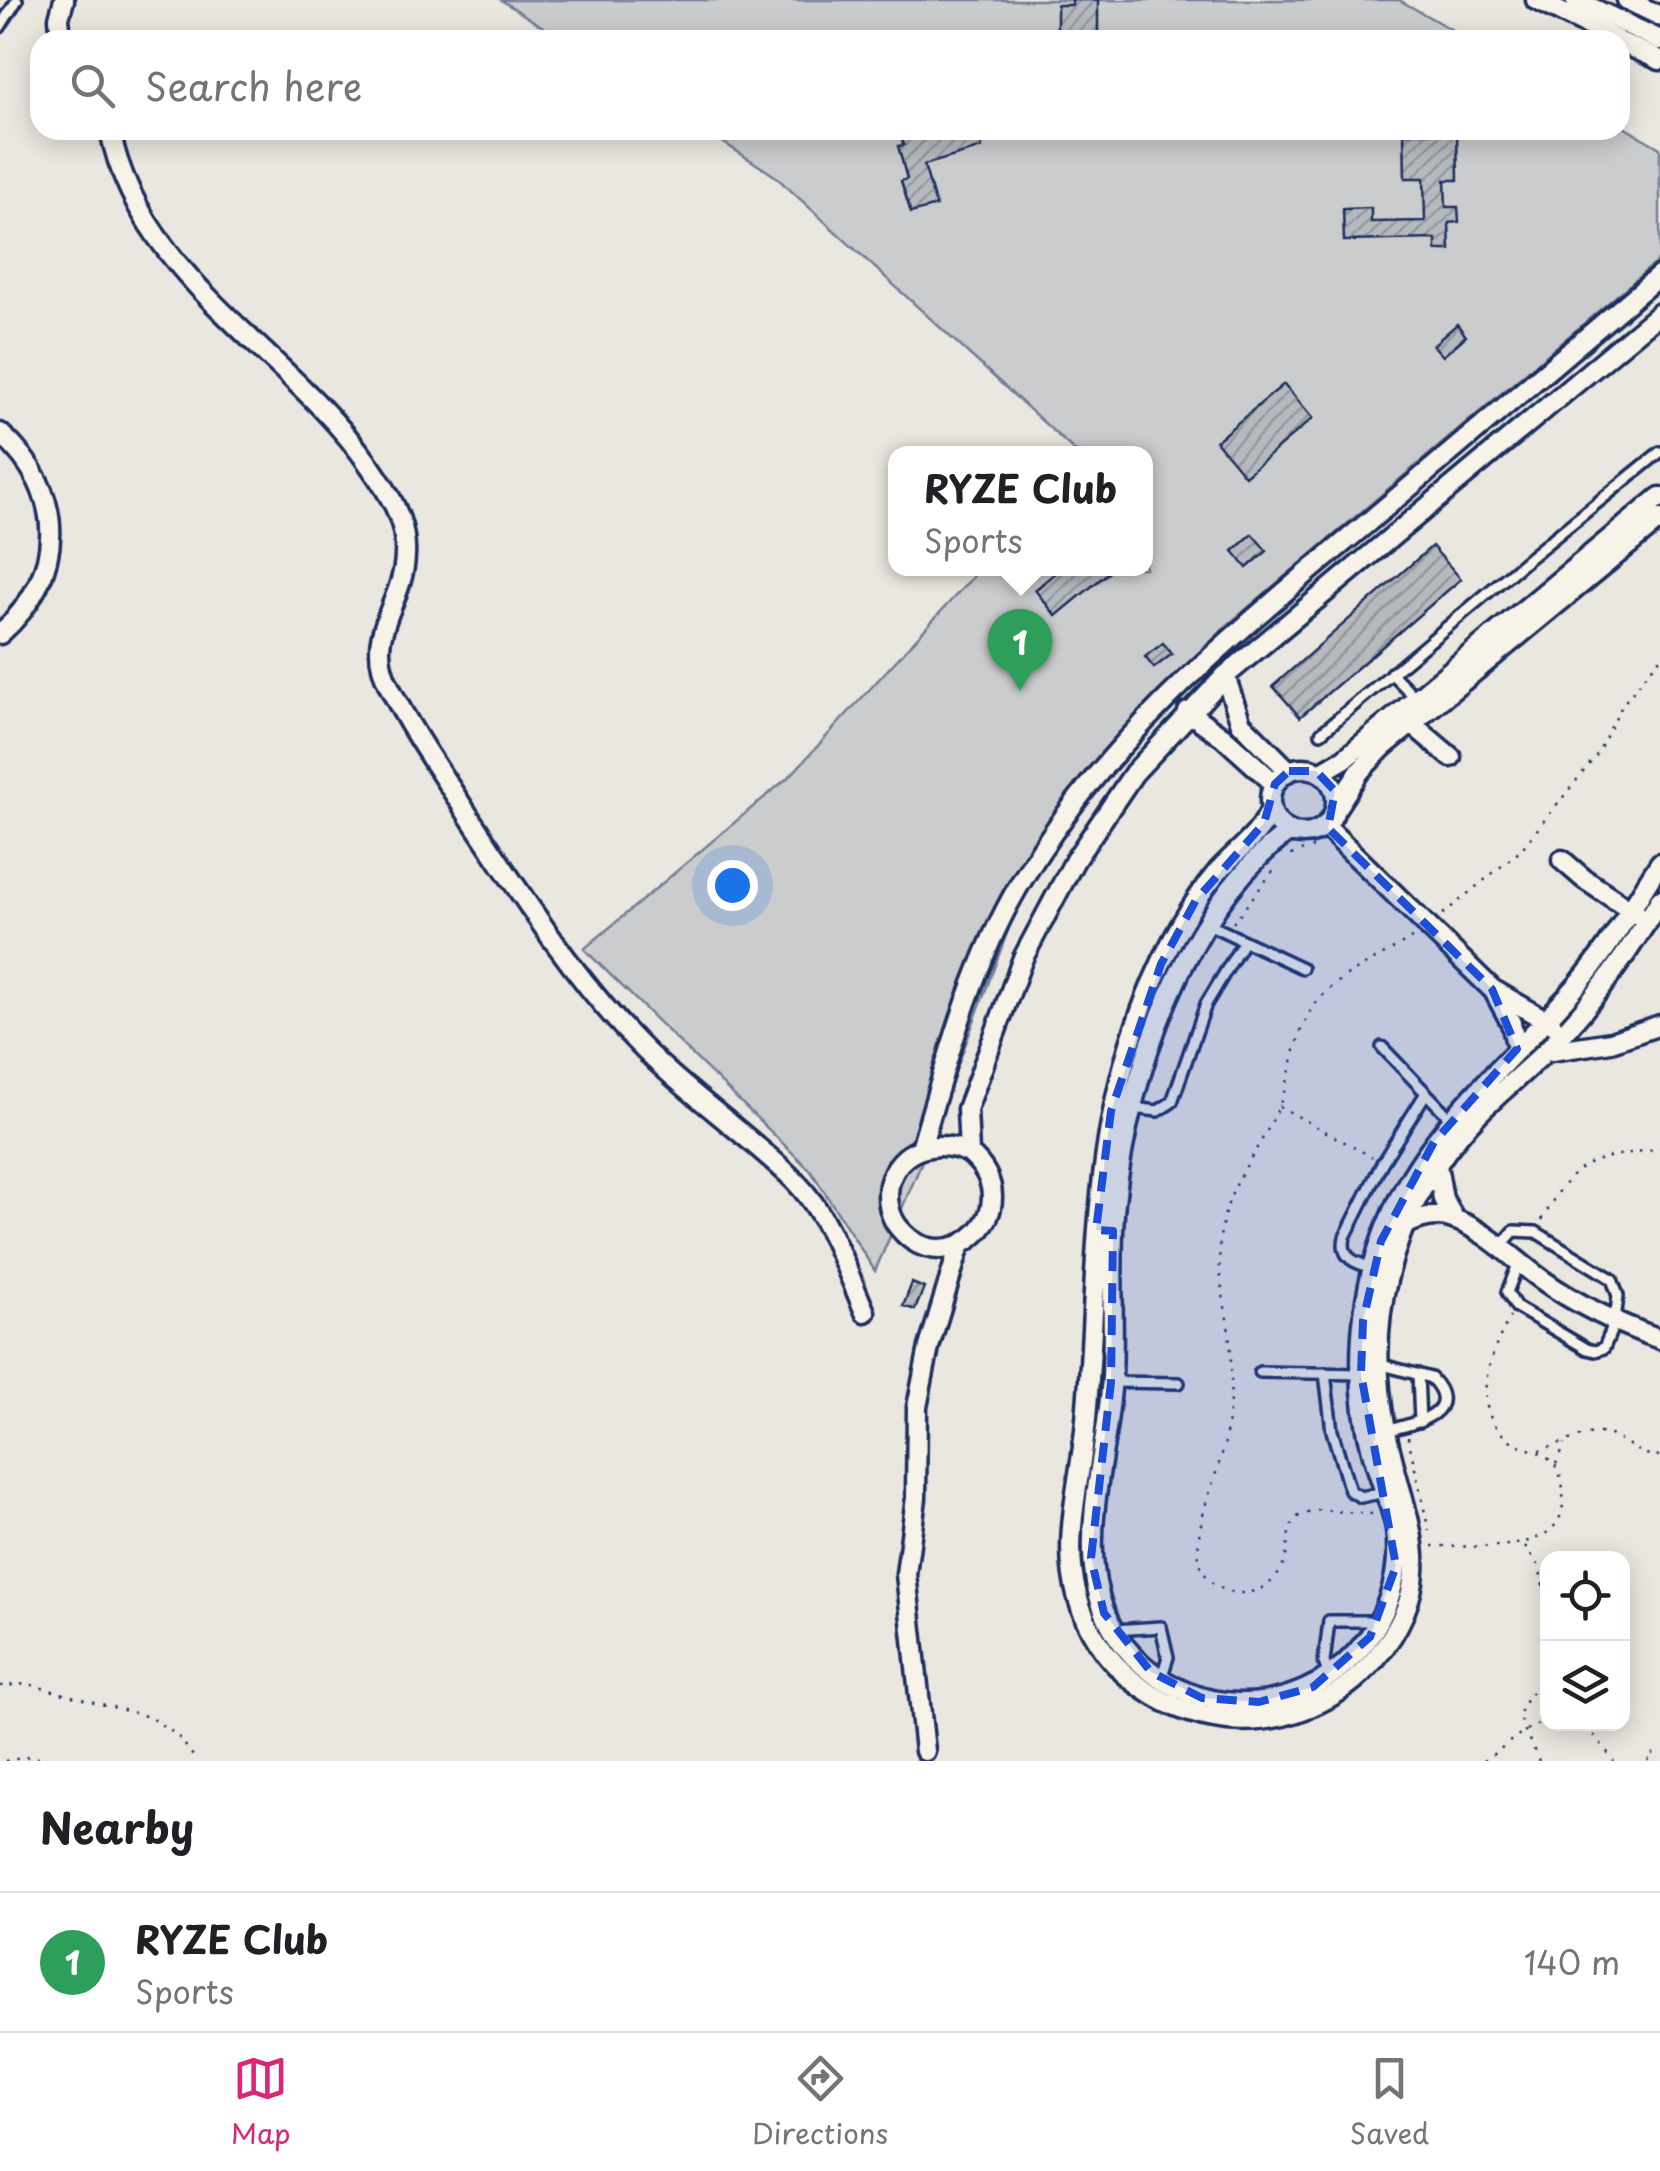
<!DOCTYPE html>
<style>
:root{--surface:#fff;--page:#f6f6f6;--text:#202124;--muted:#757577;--line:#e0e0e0;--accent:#db2777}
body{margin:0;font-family:"Playpen Sans",sans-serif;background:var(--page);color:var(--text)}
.controls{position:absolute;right:30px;bottom:30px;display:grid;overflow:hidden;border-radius:20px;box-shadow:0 5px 25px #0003}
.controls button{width:90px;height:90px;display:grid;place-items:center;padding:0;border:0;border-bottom:2px solid var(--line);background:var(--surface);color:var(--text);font:50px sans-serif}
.you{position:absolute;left:732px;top:885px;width:35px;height:35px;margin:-25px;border:8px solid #fff;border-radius:50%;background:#1a73e8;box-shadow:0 0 0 15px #1a73e833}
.badge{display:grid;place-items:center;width:65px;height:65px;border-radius:50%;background:var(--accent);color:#fff;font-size:32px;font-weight:700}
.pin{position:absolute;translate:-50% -82px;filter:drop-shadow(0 2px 5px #0008)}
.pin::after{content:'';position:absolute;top:52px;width:35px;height:30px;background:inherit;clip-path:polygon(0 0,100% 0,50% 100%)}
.popup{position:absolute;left:888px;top:446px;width:265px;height:130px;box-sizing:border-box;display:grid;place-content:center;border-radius:20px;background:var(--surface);filter:drop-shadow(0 2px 8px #0005);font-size:32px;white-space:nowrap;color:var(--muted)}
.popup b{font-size:38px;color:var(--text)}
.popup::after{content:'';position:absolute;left:50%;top:100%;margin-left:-20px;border:20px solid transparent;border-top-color:var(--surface)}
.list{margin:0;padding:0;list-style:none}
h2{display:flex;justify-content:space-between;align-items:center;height:130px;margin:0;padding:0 40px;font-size:42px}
h2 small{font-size:32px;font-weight:400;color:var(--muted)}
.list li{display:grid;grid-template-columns:65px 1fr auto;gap:30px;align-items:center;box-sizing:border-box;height:140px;padding:0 40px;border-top:2px solid var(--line)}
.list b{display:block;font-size:38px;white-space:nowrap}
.list p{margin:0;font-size:32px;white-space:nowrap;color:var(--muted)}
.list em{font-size:32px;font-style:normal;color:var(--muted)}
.icon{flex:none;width:55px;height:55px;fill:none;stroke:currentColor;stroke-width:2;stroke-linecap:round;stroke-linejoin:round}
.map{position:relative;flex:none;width:1660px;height:1761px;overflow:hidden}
.search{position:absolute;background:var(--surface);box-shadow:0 5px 25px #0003;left:30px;right:30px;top:30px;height:110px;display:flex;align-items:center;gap:25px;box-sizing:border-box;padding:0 35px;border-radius:30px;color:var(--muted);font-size:38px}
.sheet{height:270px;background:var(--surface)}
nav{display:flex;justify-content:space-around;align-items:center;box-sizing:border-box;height:140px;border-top:2px solid var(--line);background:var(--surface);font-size:28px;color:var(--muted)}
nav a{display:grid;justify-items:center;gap:5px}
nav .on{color:var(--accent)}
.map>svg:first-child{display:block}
.garden{fill:#cbcccd;stroke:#737e96;stroke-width:2.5}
.building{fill:url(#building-hatch);stroke:#1b2f5e;stroke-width:2.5}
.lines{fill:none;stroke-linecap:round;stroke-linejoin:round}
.lane-casing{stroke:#1b2f5e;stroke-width:16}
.street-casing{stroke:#1b2f5e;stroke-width:25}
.path{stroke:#1b2f5e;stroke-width:2.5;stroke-dasharray:2.5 8;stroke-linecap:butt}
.lane{stroke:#f7f3e8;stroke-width:9}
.street{stroke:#f7f3e8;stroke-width:18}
.marked{fill:#1d4ed8;fill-opacity:0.2;stroke:#1d4ed8;stroke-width:8;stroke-dasharray:20 12;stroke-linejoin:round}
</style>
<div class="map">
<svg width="1660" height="1761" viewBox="0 0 1660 1761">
<defs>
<pattern id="building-hatch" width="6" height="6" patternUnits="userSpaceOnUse" patternTransform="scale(2.5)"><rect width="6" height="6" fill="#b6babf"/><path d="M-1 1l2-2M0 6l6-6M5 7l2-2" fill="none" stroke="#93989e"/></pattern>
</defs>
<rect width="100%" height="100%" fill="#eae7e0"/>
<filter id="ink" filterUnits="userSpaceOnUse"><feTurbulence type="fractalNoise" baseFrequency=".01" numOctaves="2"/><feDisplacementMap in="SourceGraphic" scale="20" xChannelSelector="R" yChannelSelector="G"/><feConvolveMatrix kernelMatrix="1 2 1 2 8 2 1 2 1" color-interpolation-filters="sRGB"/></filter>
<g filter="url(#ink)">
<path class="garden" d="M501,0H1399L1470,40H563Z
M1620,125L1660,148V259L1224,628L1119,755L1023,890L919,1169L875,1271L811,1171L584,949L791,775L980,569L1145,568V453H1077L775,176L704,130H1620Z"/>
<path class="building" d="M1072,0H1098V40H1057V5H1072Z
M938,130H977L982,148L924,165L936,206L911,213L901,181L907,179L898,146L904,145L902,140Z
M1457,132L1458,180H1445L1446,207H1458L1459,222L1449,223L1450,250H1436V239L1344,241L1343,209L1371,208V222L1425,221L1424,178H1405L1404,133Z
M1457,324L1466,336L1443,356L1433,345Z
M1284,384L1313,418L1245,476L1216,441Z
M1252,534L1267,551L1247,568L1233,551Z
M1432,546L1461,579L1300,717L1273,686Z
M1061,568H1114L1056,616L1035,590Z
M1163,643L1172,654L1154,668L1145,657Z
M912,1283L924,1288L915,1310L903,1306Z"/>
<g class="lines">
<defs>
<path id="lane" d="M0,27L17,0
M1391,673L1416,698
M1321,733L1529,558L1660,452
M1208,924L1302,968
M1382,1047L1452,1120
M1133,1108L1158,1111L1172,1102L1206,1004L1244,941
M1500,1247L1514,1231L1536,1232L1612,1279L1618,1296L1615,1321L1604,1348L1595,1351L1587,1349L1516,1307L1507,1292L1519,1262
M1373,1268C1355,1263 1340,1258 1345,1237L1382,1163L1426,1093
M1379,1364L1431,1378C1466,1414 1411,1424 1386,1431
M1260,1372L1361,1374
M1325,1373L1332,1431L1350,1491L1361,1497L1385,1492
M1418,1374L1420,1422
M1111,1382L1179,1383
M1114,1630L1161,1627L1168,1657L1161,1679
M1329,1676L1324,1662L1329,1621H1377"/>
<path id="street" d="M1536,0L1617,40
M1575,0L1660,40
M1627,0L1660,16
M61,40L59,18L64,0
M1620,42L1660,60
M110,130C138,277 289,350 370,466C389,493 407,521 405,555C404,604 362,633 389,686C412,733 444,777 472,821C521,894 569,970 629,1034C667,1075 712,1108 754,1144C775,1162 797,1180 813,1203C835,1235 849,1276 865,1312
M0,433C68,493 66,575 0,634
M1225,676L1241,723L1289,771
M1188,712L1223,737L1275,784
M1412,724L1451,757
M1270 801a33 33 0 1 1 66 0a33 33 0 1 1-66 0Z
M1320,773L1344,759L1660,497
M1271,808C1261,835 1237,850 1218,871C1187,908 1164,953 1146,998C1090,1138 1099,1273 1086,1419C1082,1477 1061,1538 1077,1595C1096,1665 1157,1713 1228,1720C1283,1725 1340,1702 1376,1658C1445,1575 1403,1520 1386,1431C1376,1380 1375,1327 1388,1276C1403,1215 1434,1159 1478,1114C1500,1092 1525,1072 1547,1050C1592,1005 1628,954 1660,900
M1336,808L1360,771L1383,747L1660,519
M1325,826L1492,989L1552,1024
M1290,831C1185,906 1128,1078 1115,1202C1109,1260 1115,1318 1112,1376C1107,1474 1056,1592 1144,1666C1171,1689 1204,1702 1238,1703C1331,1706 1408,1623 1396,1530C1393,1509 1384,1491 1378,1471C1369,1445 1364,1418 1362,1391C1358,1329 1367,1268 1393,1211C1435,1120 1516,1057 1580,982C1611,945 1634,903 1660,863
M1562,860L1584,879L1638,915
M1495,993L1511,1023L1517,1049
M1545,1052L1611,1042L1660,1025
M921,1148C947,1060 972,966 1018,887C1106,736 1234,634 1366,524C1464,441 1562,358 1660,275
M969,1153C938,1138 898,1147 889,1185C886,1201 890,1218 900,1229C948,1286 1033,1208 969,1153L967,1109L1023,958L1075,860L1134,773L1225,676L1660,313
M1437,1165L1443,1199L1454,1218
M1405,1225C1419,1218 1434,1213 1450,1218C1484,1228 1513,1259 1541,1279C1577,1305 1618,1324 1660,1339
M925,1751L906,1574L916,1498L917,1407L929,1347L960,1245"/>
</defs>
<use href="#lane" class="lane-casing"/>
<use href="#street" class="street-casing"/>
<path class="path" d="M1291,855L1308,848L1321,847
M1443,914L1520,851L1596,756L1623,704L1660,658
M1233,923L1277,866
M1279,1106L1372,1157
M1542,1220C1576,1155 1593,1160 1660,1148
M1408,1437L1429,1531
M1539,1451L1586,1434L1600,1433L1614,1436L1644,1454L1660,1456
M1556,1464L1564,1444
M1372,1514L1320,1510L1300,1515C1283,1530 1291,1544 1284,1563C1276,1586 1250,1598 1228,1591C1167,1571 1218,1482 1225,1441C1230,1408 1233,1375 1230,1342C1226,1301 1213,1263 1223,1221C1233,1177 1262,1147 1279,1106C1292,1076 1293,1040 1310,1012C1332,975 1378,961 1413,937
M1432,1546C1470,1545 1563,1558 1563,1501C1564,1489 1562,1474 1554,1464C1543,1451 1527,1450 1513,1442C1466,1413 1489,1355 1510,1317
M1525,1546L1539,1566L1548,1609
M0,1686L28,1684L149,1717L177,1735L197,1761
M1576,1724L1595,1736L1614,1761
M5,1761L27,1757L88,1761
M1484,1761L1524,1731L1548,1719
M1539,1761C1514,1706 1512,1719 1548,1671
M1649,1761L1647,1756L1660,1751"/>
<use href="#lane" class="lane"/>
<use href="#street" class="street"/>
</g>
</g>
<path class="marked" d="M1289,771H1316L1335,791L1328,828L1492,989L1517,1049L1434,1142L1381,1241L1363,1321L1361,1374L1396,1566L1370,1637L1313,1687L1259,1702L1202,1698L1151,1672L1104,1613L1091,1558L1111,1382L1113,1231L1096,1230L1111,1111L1161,964L1196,900L1264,823L1275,784Z"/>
</svg>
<div class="controls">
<button><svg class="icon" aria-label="locate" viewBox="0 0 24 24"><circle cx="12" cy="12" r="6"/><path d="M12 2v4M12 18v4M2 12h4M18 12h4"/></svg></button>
<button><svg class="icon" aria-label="layers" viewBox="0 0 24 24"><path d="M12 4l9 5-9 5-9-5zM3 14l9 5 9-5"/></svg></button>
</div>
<div class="you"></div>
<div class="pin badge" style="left:1020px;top:691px;background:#2e9e5b">1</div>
<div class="popup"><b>RYZE Club</b>Sports</div>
<div class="search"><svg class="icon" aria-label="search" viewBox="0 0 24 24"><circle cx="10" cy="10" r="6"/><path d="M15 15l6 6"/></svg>Search here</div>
</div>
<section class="sheet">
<h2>Nearby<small></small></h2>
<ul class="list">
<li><span class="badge" style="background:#2e9e5b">1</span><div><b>RYZE Club</b><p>Sports</p></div><em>140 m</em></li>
</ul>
</section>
<nav>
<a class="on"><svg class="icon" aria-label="map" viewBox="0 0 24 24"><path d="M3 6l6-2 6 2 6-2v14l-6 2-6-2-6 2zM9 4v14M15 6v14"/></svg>Map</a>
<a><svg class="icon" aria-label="directions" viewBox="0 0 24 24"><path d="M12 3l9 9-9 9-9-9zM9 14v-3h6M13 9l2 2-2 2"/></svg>Directions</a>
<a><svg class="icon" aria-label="saved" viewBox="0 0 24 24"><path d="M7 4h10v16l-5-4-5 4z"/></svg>Saved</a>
</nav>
